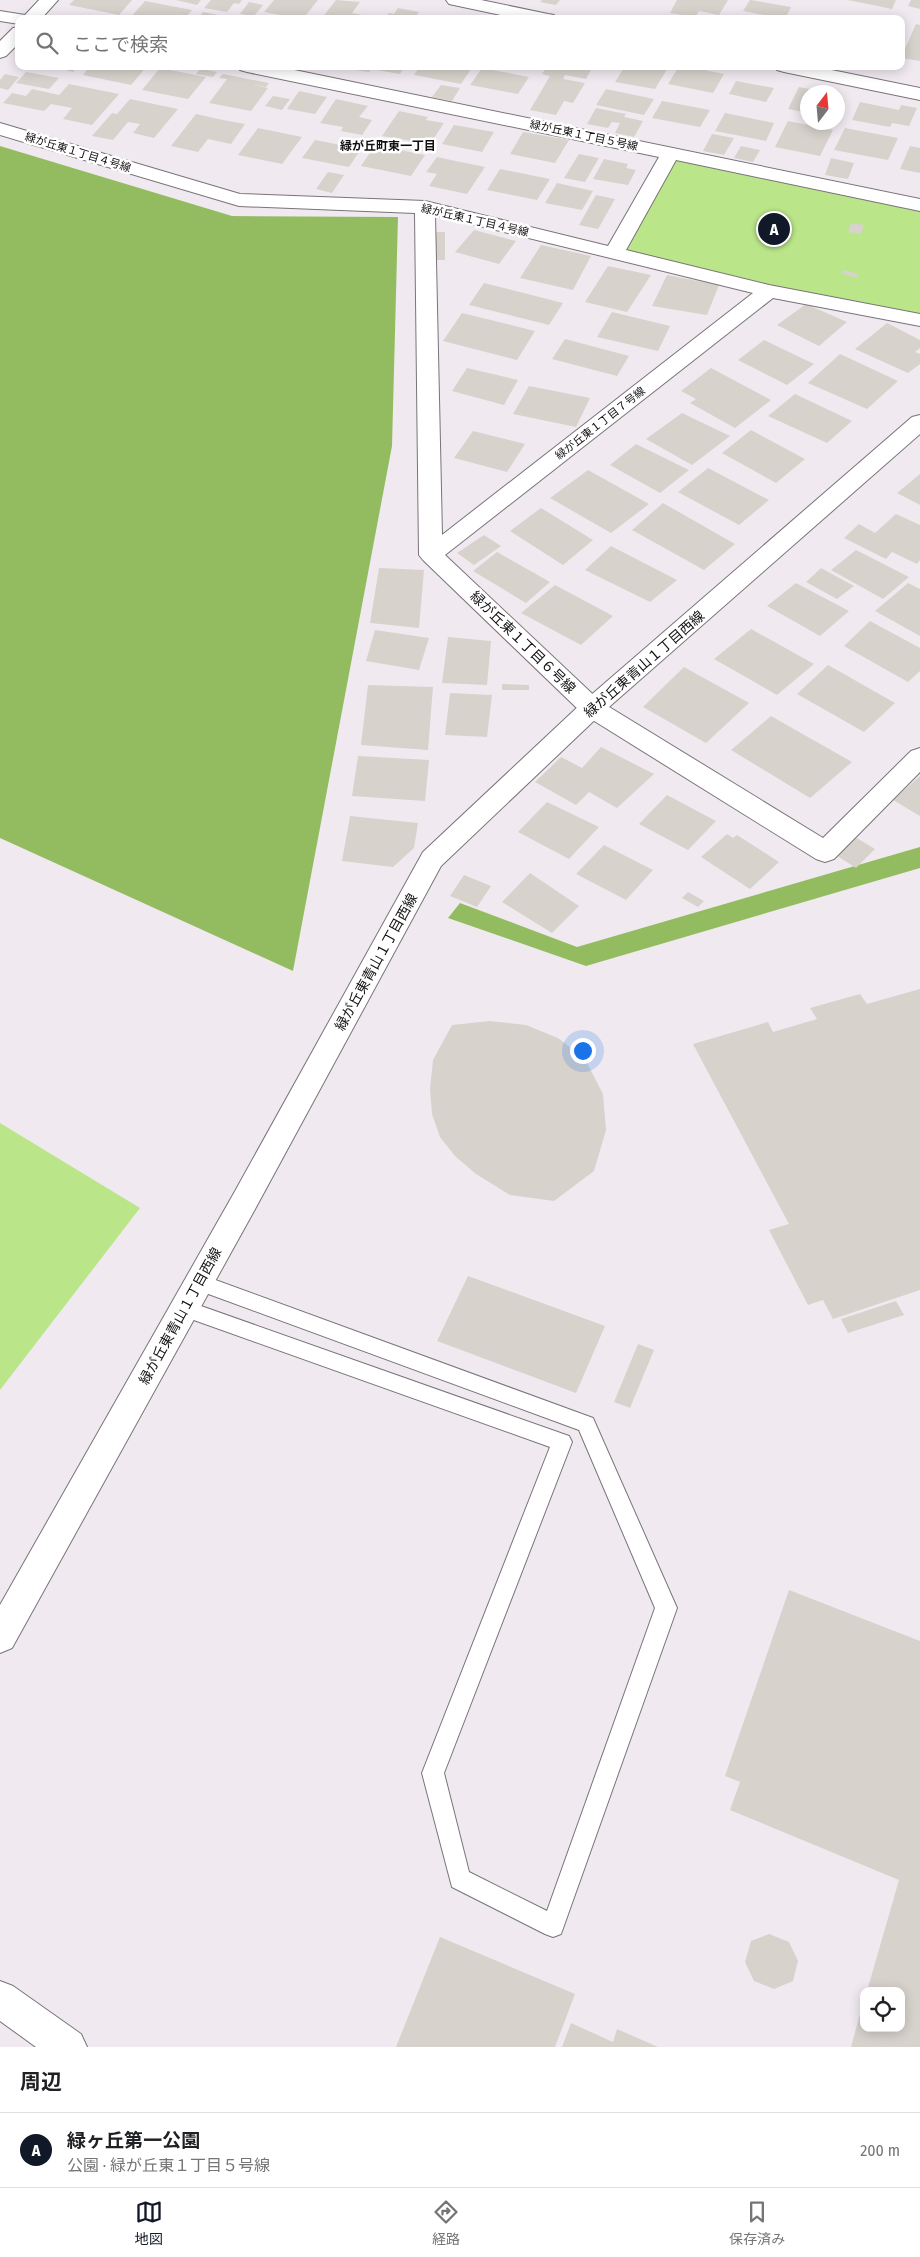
<!DOCTYPE html>
<html lang="ja">
<meta charset="utf-8">
<style>
:root{--surface:#fff;--page:#f2f2f2;--text:#202124;--muted:#757577;--line:#e0e0e0;--accent:#111827}
body{margin:0;font-family:"Fira Sans Condensed","Noto Sans JP",sans-serif;background:var(--page);color:var(--text)}
.controls{position:absolute;right:15px;bottom:15px;display:grid;overflow:hidden;border-radius:10px;box-shadow:0 2px 12px #0003}
.controls button{width:45px;height:45px;display:grid;place-items:center;padding:0;border:0;border-bottom:1px solid var(--line);background:var(--surface);color:var(--text);font:25px sans-serif}
.compass{position:absolute;left:800px;top:85px;width:45px;height:45px;border-radius:50%;background:var(--surface);box-shadow:0 2px 12px #0003;rotate:16deg}
.you{position:absolute;left:582px;top:1050px;width:18px;height:18px;margin:-12px;border:4px solid #fff;border-radius:50%;background:#1a73e8;box-shadow:0 0 0 8px #1a73e833}
.badge{display:grid;place-items:center;width:32px;height:32px;border-radius:50%;background:var(--accent);color:#fff;font-size:16px;font-weight:700}
.pin{position:absolute;translate:-50% -50%;border:2px solid #fff;box-shadow:0 1px 5px #0006}
.list{margin:0;padding:0;list-style:none}
h2{display:flex;justify-content:space-between;align-items:center;height:65px;margin:0;padding:0 20px;font-size:21px}
h2 small{font-size:16px;font-weight:400;color:var(--muted)}
.list li{display:grid;grid-template-columns:32px 1fr auto;gap:15px;align-items:center;box-sizing:border-box;height:75px;padding:0 20px;border-top:1px solid var(--line)}
.list b{display:block;font-size:19px;white-space:nowrap}
.list p{margin:0;font-size:16px;white-space:nowrap;color:var(--muted)}
.list em{font-size:16px;font-style:normal;color:var(--muted)}
.icon{flex:none;width:28px;height:28px;fill:none;stroke:currentColor;stroke-width:2;stroke-linecap:round;stroke-linejoin:round}
.map{position:relative;flex:none;width:920px;height:2047px;overflow:hidden}
.search{position:absolute;background:var(--surface);box-shadow:0 2px 12px #0003;left:15px;right:15px;top:15px;height:55px;display:flex;align-items:center;gap:12px;box-sizing:border-box;padding:0 18px;border-radius:10px;color:var(--muted);font-size:19px}
.sheet{height:140px;background:var(--surface)}
nav{display:flex;justify-content:space-around;align-items:center;box-sizing:border-box;height:70px;border-top:1px solid var(--line);background:var(--surface);font-size:14px;color:var(--muted)}
nav a{display:grid;justify-items:center;gap:2px}
nav .on{color:var(--accent)}
.map>svg:first-child{display:block}
.green{fill:#bae589}
.forest{fill:#93bc60}
.building{fill:#d7d2cc}
.lines{fill:none;stroke-linecap:round;stroke-linejoin:round}
.service-casing{stroke:#797479;stroke-width:2}
.minor-casing{stroke:#797479;stroke-width:2}
.tertiary-casing{stroke:#797479;stroke-width:2}
.service{fill:#fff;fill-rule:evenodd}
.minor{fill:#fff;fill-rule:evenodd}
.tertiary{fill:#fff;fill-rule:evenodd}
.labels{text-anchor:middle;stroke-width:5;stroke-linejoin:round;paint-order:stroke}
.far-street-label{font-size:11px;fill:#110f10;stroke:#fff}
.far-neighbourhood-label{font-size:12px;font-weight:bold;fill:#110f10;stroke:#fff}
.street-label{font-size:14px;fill:#110f10;stroke:#fff}
</style>
<div class="map">
<svg width="920" height="2047" viewBox="0 0 920 2047">
<rect width="100%" height="100%" fill="#f0eaf0"/>
<path class="green" d="M671,153L920,205V319L614,253Z
M0,1123L140,1208L0,1390Z"/>
<path class="forest" d="M0,146L232,216L398,217L392,446L293,971L0,838Z
M920,847V868L586,966L448,918L460,903L577,947Z"/>
<path class="building" d="M74,0H132L119,15L69,5Z
M176,0H201L197,5Z
M211,0H242L239,4L234,3L227,12L204,8Z
M274,0H318L303,19L264,12Z
M336,0L360,2L352,13L372,17L321,19Z
M542,0H560L556,5L540,2Z
M677,0H728L719,15L699,11L695,17L670,13Z
M750,0H751L791,7L785,19L743,11Z
M848,0H896L892,9Z
M911,0H920V9L908,6Z
M145,1L192,10L184,19L130,18Z
M249,2L263,5L254,16L240,14Z
M398,8L419,12L414,19H385L389,13L394,14Z
M203,12L233,18V19H198Z
M916,24L920,25V61L901,58Z
M51,66H78L73,72Z
M90,66H147L131,85L83,75Z
M358,66H405L400,74L371,69L369,72L355,70Z
M420,66H473L461,84L414,75Z
M547,66H593L586,79L565,75L563,79L585,83L573,103L564,101L556,115L530,110L550,76L542,74Z
M625,66H669L655,89L615,82Z
M679,66H685L724,74L713,93L668,84Z
M160,68L206,77L188,99L142,90Z
M482,68L529,77L518,94L470,85Z
M200,69L217,72L213,77L196,74Z
M26,72L59,78L49,89L16,83Z
M5,74L19,77L8,90L0,88V80Z
M223,74L269,83L266,87L250,84L268,88L251,111L209,103L227,79L219,78Z
M736,81L774,88L766,102L729,94Z
M69,84L119,94L92,125L63,119L72,108L51,104L44,111L3,103L12,93L26,96L32,89L59,95Z
M441,85L460,88L452,101L432,97Z
M799,87L824,92H808V113L788,109Z
M606,89L654,99L644,115L596,105Z
M299,91L327,97L315,114L287,109Z
M273,96L290,99L282,110L265,106Z
M130,99L178,109L154,138L133,133L140,124L128,122L113,140L92,136L112,113L117,114Z
M336,99L368,106L359,117L372,120L362,135L341,131L343,127L320,123Z
M838,99L845,100L838,116Z
M662,101L710,110L700,127L652,118Z
M860,102L899,110L901,105L917,108L909,126L892,123L890,127L852,120Z
M596,108L626,114L624,117L643,121L634,137L615,133L620,123L612,122L608,128L587,124Z
M399,111L428,117L426,120L444,123L432,141L414,138L412,141L382,136Z
M725,113L774,123L766,141L715,131Z
M196,114L223,120L245,124L231,144L208,139L198,152L171,146Z
M788,121L833,130L820,156L775,147Z
M454,125L494,132L482,152L442,144Z
M258,128L302,137L282,164L238,155Z
M845,128L898,138L888,160L834,150Z
M523,132L569,140L555,163L510,154Z
M712,134L734,138L724,155L703,151Z
M315,140L361,149L349,167L302,158Z
M375,145L425,155L411,176L361,166Z
M741,146L760,150L753,162L734,158Z
M910,146L920,148V173L900,169Z
M579,154L599,158L585,182L564,178Z
M437,157L446,159L485,167L467,194L429,186L437,174L426,172Z
M831,158L854,163L848,179L825,175Z
M604,159L628,164L626,168L636,170L628,185L593,179Z
M500,169L550,179L537,200L487,190Z
M328,172L344,175L332,193L316,189Z
M557,183L593,191L582,210L545,203Z
M596,195L615,199L598,229L579,225Z
M851,223L864,225L861,234L848,232Z
M474,230L516,241L499,264L455,252Z
M435,232H445V260H434Z
M541,245L591,256L573,290L520,278Z
M608,266L651,275L627,312L585,302Z
M844,270L858,274L856,278L841,273Z
M667,275L719,285L707,315L652,306Z
M484,283L563,303L549,325L469,305Z
M806,304L847,322L819,346L777,325Z
M612,312L670,326L658,351L597,337Z
M462,313L535,331L517,360L443,341Z
M887,323L920,340V348L915,352L920,354V364L908,373L855,349Z
M565,339L629,356L617,376L552,359Z
M764,340L814,364L787,385L738,360Z
M840,354L898,381L867,409L808,383Z
M467,368L518,380L504,405L452,391Z
M711,368L771,400L735,428L690,403L696,399L681,391Z
M529,386L590,398L576,427L513,414Z
M795,394L852,421L827,443L768,416Z
M682,413L730,436L692,465L646,439Z
M751,430L805,459L776,483L722,453Z
M473,431L525,444L507,472L454,458Z
M636,444L689,470L660,493L610,465Z
M708,468L769,500L739,525L678,492Z
M588,470L649,504L611,533L550,498Z
M920,474V505L897,493Z
M663,503L735,544L704,570L632,530Z
M541,508L593,540L563,565L510,531Z
M896,514L920,525V560L917,564L892,552L886,559L844,538L859,524L875,533Z
M484,535L501,546L474,565L457,553Z
M611,546L677,580L650,602L585,570Z
M856,550L909,577L883,599L831,570Z
M497,552L550,582L526,603L473,571Z
M379,568L424,570L419,628L370,623Z
M821,568L854,586L837,599L806,582Z
M796,583L849,611L820,636L767,606Z
M908,583L920,589V636L875,611Z
M555,585L613,616L581,645L521,613Z
M870,621L920,648V671L908,682L844,646Z
M751,629L814,664L777,695L714,659Z
M375,630L429,638L419,670L366,661Z
M448,637L491,641L487,685L442,683Z
M828,665L895,703L864,732L797,694Z
M684,667L749,703L706,743L643,707Z
M502,684L529,685V690H502Z
M368,685L433,687L428,750L361,745Z
M450,693L492,695L487,737L445,735Z
M771,716L852,762L810,798L731,750Z
M601,747L654,774L617,808L589,792L576,805L535,782L561,757L582,768Z
M358,756L429,760L425,801L352,796Z
M920,776V816L893,800Z
M667,795L716,821L688,850L639,824Z
M547,802L599,827L569,859L518,832Z
M350,816L418,823L414,848L393,867L342,861Z
M727,834L733,838L737,835L779,862L750,889L701,857Z
M855,837L875,849L856,868L836,855Z
M604,845L653,870L626,900L576,874Z
M530,873L579,906L552,933L502,902Z
M464,875L491,886L477,907L450,896Z
M688,892L704,901L698,907L682,898Z
M920,989V1290L833,1319L823,1300L808,1305L769,1230L789,1224L693,1044L768,1022L773,1032L817,1019L810,1008L860,994L867,1004Z
M490,1021L526,1025L558,1038L585,1059L603,1094L606,1130L594,1171L554,1201L510,1195L476,1174L455,1156L440,1137L432,1114L430,1089L433,1060L452,1025Z
M468,1276L605,1326L576,1393L437,1341Z
M896,1301L904,1315L848,1333L841,1319Z
M638,1344L654,1350L630,1408L614,1402Z
M789,1590L920,1641V2047H851L863,2003L864,2028H901V1991H867L899,1880L730,1810L740,1782L725,1776Z
M769,1934L789,1942L798,1961L793,1981L774,1989L754,1981L745,1962L751,1941Z
M440,1937L575,1994L555,2047H396Z
M571,2023L613,2042L617,2029L658,2047H562Z"/>
<g class="lines">
<defs>
<path id="service" d="M199,1274L593,1418L677,1608L561,1934L553,1937L545,1934L452,1887L422,1773L550,1447L177,1314L174,1308L177,1302L184,1300L569,1436L572,1442L444,1773L469,1872L547,1911L655,1608L579,1430L192,1288L189,1282L192,1276Z"/>
<path id="minor" d="M39,0H58L41,19H19V24L0,21V11L25,15Z
M19,27V43L6,56L0,58V41L13,28Z
M238,66H275L920,199V211L676,160L626,250L769,285L920,314V326L773,298L445,555L601,702L823,838L911,751L920,748V772L834,859L825,862L816,859L583,714L423,560L419,555L415,213L239,206L0,135V123L240,194L425,201L608,246L659,157L247,72L240,70ZM435,215L753,293L442,535Z"/>
<path id="tertiary" d="M446,0H481L548,14L554,15L557,19H520L449,4Z
M775,66H812L920,88V100L784,72L777,70Z
M920,415V434L601,714L441,866L254,1211L12,1648L0,1653V1605L234,1193L423,852L583,702L912,417Z
M0,1981L13,1986L81,2034L87,2047H36L0,2021Z"/>
</defs>
<use href="#service" class="service-casing"/>
<use href="#minor" class="minor-casing"/>
<use href="#tertiary" class="tertiary-casing"/>
<use href="#service" class="service"/>
<use href="#minor" class="minor"/>
<use href="#tertiary" class="tertiary"/>
</g>
<g class="labels">
<g class="far-street-label">
<text transform="translate(584 135) rotate(12)" y="4">緑が丘東１丁目５号線</text>
<text transform="translate(78 152) rotate(17)" y="4">緑が丘東１丁目４号線</text>
<text transform="translate(475 220) rotate(13)" y="4">緑が丘東１丁目４号線</text>
<text transform="translate(600 423) rotate(-38)" y="4">緑が丘東１丁目７号線</text>
</g>
<g class="far-neighbourhood-label">
<text x="388" y="150">緑が丘町東一丁目</text>
</g>
<g class="street-label">
<text transform="translate(523 642) rotate(44)" y="5">緑が丘東１丁目６号線</text>
<text transform="translate(644 664) rotate(-41)" y="5">緑が丘東青山１丁目西線</text>
<text transform="translate(376 962) rotate(-61)" y="5">緑が丘東青山１丁目西線</text>
<text transform="translate(180 1316) rotate(-61)" y="5">緑が丘東青山１丁目西線</text>
</g>
</g>
</svg>
<div class="controls">
<button><svg class="icon" aria-label="locate" viewBox="0 0 24 24"><circle cx="12" cy="12" r="6"/><path d="M12 2v4M12 18v4M2 12h4M18 12h4"/></svg></button>
</div>
<svg class="compass" viewBox="-18 -18 36 36"><path d="M0-13l5 13h-10z" fill="#e53935"/><path d="M0 13l5-13h-10z" fill="#757577"/></svg>
<div class="you"></div>
<div class="pin badge" style="left:774px;top:229px">A</div>
<div class="search"><svg class="icon" aria-label="search" viewBox="0 0 24 24"><circle cx="10" cy="10" r="6"/><path d="M15 15l6 6"/></svg>ここで検索</div>
</div>
<section class="sheet">
<h2>周辺<small></small></h2>
<ul class="list">
<li><span class="badge">A</span><div><b>緑ヶ丘第一公園</b><p>公園 · 緑が丘東１丁目５号線</p></div><em>200 m</em></li>
</ul>
</section>
<nav>
<a class="on"><svg class="icon" aria-label="map" viewBox="0 0 24 24"><path d="M3 6l6-2 6 2 6-2v14l-6 2-6-2-6 2zM9 4v14M15 6v14"/></svg>地図</a>
<a><svg class="icon" aria-label="directions" viewBox="0 0 24 24"><path d="M12 3l9 9-9 9-9-9zM9 14v-3h6M13 9l2 2-2 2"/></svg>経路</a>
<a><svg class="icon" aria-label="saved" viewBox="0 0 24 24"><path d="M7 4h10v16l-5-4-5 4z"/></svg>保存済み</a>
</nav>
